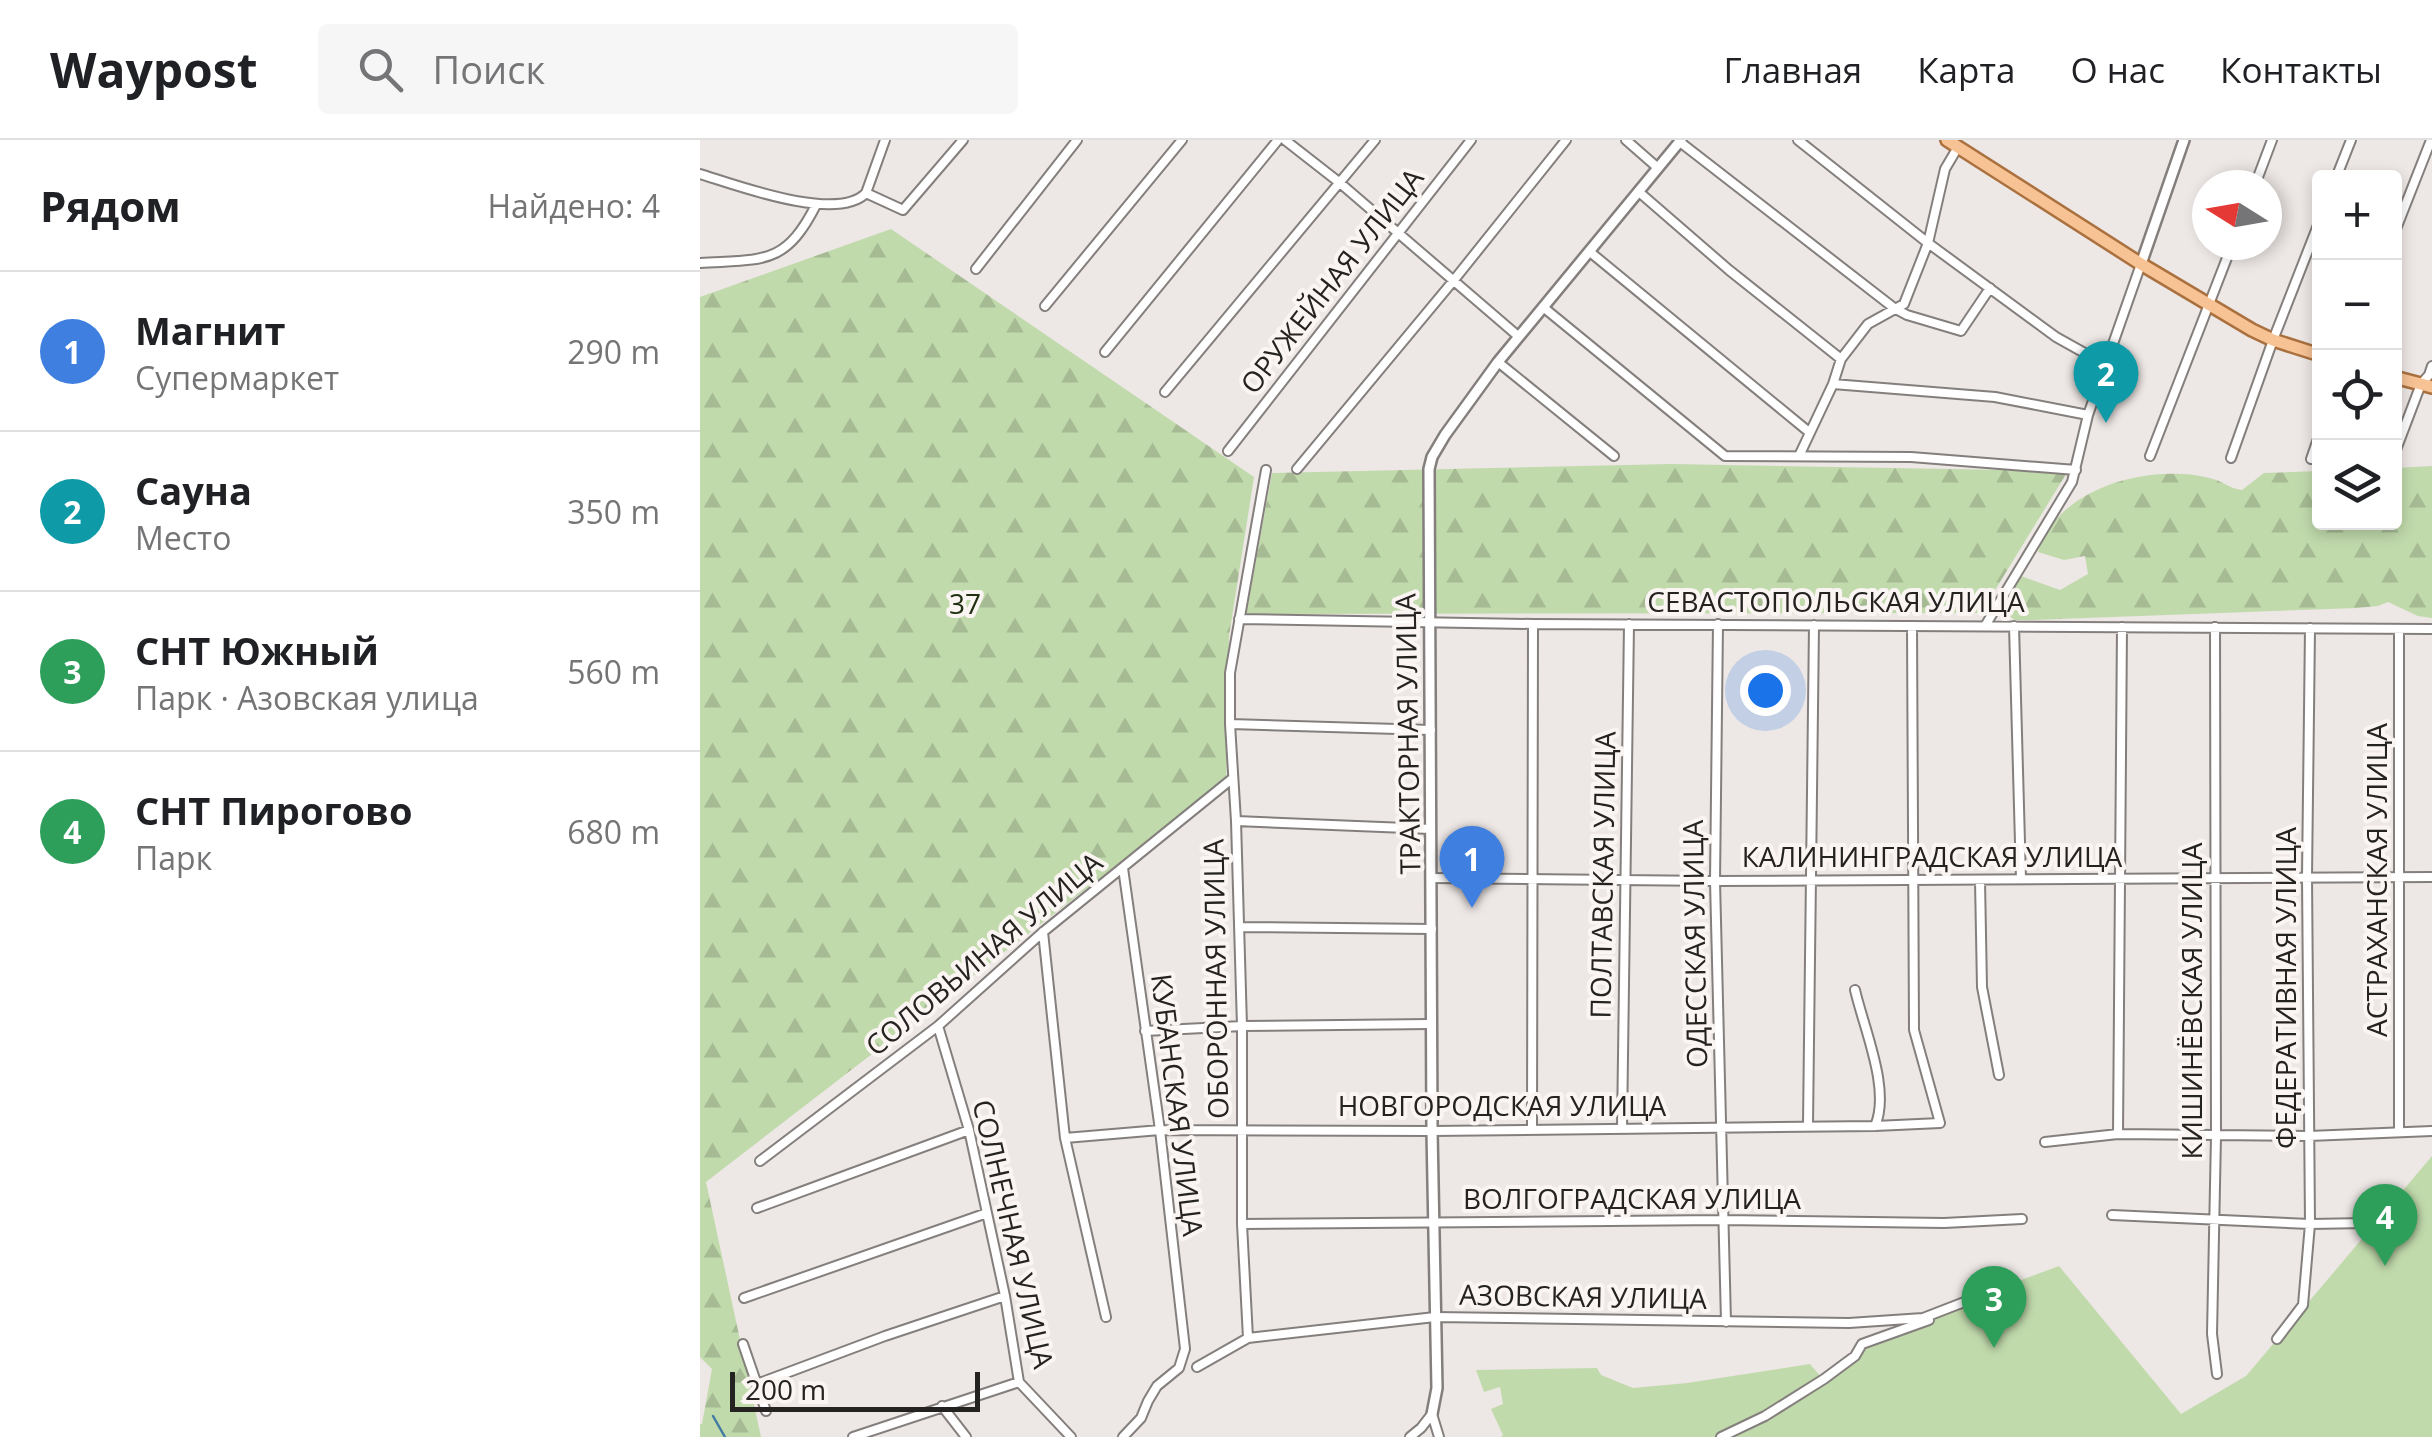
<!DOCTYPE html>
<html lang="ru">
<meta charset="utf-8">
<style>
:root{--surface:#fff;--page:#f6f6f6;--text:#202124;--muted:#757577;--line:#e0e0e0;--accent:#0b8043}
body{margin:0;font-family:"Open Sans",sans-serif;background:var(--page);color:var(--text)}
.controls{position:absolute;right:30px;top:30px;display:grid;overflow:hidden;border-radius:10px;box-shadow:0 5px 15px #0003}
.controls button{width:90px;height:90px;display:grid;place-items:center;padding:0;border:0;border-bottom:2px solid var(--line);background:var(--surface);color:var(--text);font:50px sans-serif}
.compass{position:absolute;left:1492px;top:30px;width:90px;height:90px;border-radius:50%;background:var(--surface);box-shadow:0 5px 15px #0003;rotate:281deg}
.scale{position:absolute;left:30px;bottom:25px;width:250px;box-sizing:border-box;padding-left:10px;border:5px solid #252322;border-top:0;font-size:28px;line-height:35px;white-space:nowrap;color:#252322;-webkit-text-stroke:8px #faf5f2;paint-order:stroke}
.you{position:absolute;left:1065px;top:550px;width:35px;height:35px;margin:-25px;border:8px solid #fff;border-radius:50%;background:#1a73e8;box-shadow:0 0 0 15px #1a73e833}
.badge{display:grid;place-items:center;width:65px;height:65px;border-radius:50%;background:var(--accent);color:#fff;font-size:32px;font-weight:700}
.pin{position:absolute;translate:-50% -82px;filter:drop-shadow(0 2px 5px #0008)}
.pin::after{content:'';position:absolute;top:52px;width:35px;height:30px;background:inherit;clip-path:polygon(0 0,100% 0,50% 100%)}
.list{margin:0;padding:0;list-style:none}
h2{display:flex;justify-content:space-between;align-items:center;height:130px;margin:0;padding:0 40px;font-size:42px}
h2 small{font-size:32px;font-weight:400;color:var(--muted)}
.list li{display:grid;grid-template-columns:65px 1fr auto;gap:30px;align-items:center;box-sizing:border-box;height:160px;padding:0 40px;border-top:2px solid var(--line)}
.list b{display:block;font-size:38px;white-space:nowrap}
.list p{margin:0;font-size:32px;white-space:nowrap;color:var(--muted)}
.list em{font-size:32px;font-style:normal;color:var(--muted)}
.icon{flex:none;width:55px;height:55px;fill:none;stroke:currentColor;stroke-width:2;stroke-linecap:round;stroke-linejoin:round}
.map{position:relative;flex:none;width:1732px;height:1297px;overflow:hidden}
header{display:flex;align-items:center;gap:60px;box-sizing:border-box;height:140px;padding:0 50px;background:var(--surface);border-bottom:2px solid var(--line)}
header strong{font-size:48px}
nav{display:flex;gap:55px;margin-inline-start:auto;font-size:35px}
.search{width:700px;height:90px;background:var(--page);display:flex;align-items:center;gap:25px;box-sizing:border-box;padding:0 35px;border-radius:10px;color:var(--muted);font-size:38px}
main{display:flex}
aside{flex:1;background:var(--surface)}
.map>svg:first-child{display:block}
.green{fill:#c1daac}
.forest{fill:url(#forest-firs)}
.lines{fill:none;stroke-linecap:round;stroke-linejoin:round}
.stream{stroke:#447ca1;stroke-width:2.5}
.minor-casing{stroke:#847f7d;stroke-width:12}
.tertiary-casing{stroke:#847f7d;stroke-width:14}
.primary-casing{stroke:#aa713f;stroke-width:16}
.minor{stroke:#fff;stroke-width:8}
.tertiary{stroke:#fff;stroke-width:9}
.primary{stroke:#f7c395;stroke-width:11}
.labels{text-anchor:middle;stroke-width:8;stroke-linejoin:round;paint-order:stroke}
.street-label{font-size:28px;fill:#252322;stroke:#faf5f2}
.park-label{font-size:28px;fill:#203010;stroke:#faf5f2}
</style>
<header>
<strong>Waypost</strong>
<div class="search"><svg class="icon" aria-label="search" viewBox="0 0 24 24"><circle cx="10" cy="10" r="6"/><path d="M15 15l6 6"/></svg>Поиск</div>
<nav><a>Главная</a><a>Карта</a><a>О нас</a><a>Контакты</a></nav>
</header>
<main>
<aside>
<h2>Рядом<small>Найдено: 4</small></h2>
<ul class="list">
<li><span class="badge" style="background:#3f7fe0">1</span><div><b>Магнит</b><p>Супермаркет</p></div><em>290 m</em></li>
<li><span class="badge" style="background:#0f9aa8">2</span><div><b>Сауна</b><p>Место</p></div><em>350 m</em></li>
<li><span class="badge" style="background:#2e9e5b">3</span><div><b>СНТ Южный</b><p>Парк · Азовская улица</p></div><em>560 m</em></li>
<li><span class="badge" style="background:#2e9e5b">4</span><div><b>СНТ Пирогово</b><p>Парк</p></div><em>680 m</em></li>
</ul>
</aside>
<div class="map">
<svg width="1732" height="1297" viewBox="0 0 1732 1297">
<defs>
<pattern id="forest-firs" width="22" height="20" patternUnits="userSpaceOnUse" patternTransform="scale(2.5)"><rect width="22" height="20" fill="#c1daac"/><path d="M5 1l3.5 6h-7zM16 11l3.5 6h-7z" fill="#a6bb94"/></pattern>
</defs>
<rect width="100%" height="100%" fill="#ede7e5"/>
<path class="green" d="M1732,1016V1297H801L803,1295L791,1269L803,1264L800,1247L784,1252L776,1230L897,1228L901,1235L933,1248L987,1243L1110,1224L1121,1237L1148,1221L1174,1195L1359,1126L1481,1274L1546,1236Z"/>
<path class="forest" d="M191,89L554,337L529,496L526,641L6,1042L61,1297H0V1284H2L12,1229L0,1217V157Z
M971,324L1368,331L1281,473L546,474L572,333Z
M1732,326V478L1718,476L1688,462L1678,466L1657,468L1331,480H1315L1307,475L1304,467L1318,435L1360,450L1388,434L1385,416L1364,420L1338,412C1355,355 1427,331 1481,334C1491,334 1503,336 1513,339C1524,342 1530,349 1542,350L1564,333L1619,331L1620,382H1694L1695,328Z"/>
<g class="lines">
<path class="stream" d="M13,1276L25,1297"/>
<defs>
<path id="minor" d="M585,0L640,43L818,196
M926,0L958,28
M1098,0L1228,103L1356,197L1390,216L1401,234
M980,2L1194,168L1207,175L1261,191L1290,148
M0,34C36,45 137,83 166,53
M1636,38L1651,0
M1555,45L1572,0
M939,52L1029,130L1141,219
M166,53L203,70L263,0
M166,53L185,0
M1694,94L1731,0
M890,112L1109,292
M0,123C63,119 85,126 116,65
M276,129L377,0
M345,166L482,0
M843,167L1025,316L1211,317L1376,330
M405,212L578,0
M798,222L914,316
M1133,244L1295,257L1388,275
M465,252L675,0
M528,311L771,0
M1694,315L1721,244L1729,235L1732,226
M1099,316L1133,244L1141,219L1168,184L1204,164L1228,103L1245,29L1258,7
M1450,316L1532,105
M1531,318L1573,200L1620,80
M1611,319L1620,293
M597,329L754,140L866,0
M539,479L833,484L1732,489
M1018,484L1015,741L1026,1182
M1285,486L1372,342L1388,275L1441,124
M1314,486L1321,739
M1515,487L1516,996L1512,1194L1517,1234
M1699,489V992
M530,584L731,590
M536,681L731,689
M423,728L460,990L485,1209L479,1228L457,1246L448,1261L441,1278L423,1297
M732,738L1015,741L1732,737
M1280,741L1282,847L1299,935
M539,787L732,789
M343,792L365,998L406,1177
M1155,850C1164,889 1191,950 1175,986
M238,886L269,990L305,1156L319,1242L371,1297
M445,891L542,886L731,884
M1108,985L1114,485
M922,988L929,484
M832,989L833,484
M1418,994L1422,487
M365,998L460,990L732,991L1175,986L1240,983L1214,890L1212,486
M1345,1002L1418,994L1609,996L1732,991
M60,1021L238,886L343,792L533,638
M57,1068L269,990
M1412,1075L1610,1084L1666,1083
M542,1084L1022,1080L1244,1083L1322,1079
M44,1158L287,1073
M548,1198L542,1084V886L536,681L530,584V533L566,330
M1577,1199L1603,1165L1610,1084L1607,737L1610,488
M43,1204L66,1271
M497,1227L548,1198L735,1177L1149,1183L1223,1178L1272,1159
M57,1244L185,1196L305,1156
M242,1266L266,1297
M732,1274L739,1297
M153,1297L319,1242
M710,1297L721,1288L732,1274
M1021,1297L1065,1276L1124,1239L1155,1216L1162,1204L1229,1180"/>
<path id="tertiary" d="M1441,124L1484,0
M732,1274L737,1248L732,991L729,329L732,317L745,295L798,222L981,0"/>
<path id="primary" d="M1247,0L1441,124L1552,190L1573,200L1620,215
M1694,237L1732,247"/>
</defs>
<use href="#minor" class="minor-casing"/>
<use href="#tertiary" class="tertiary-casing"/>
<use href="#primary" class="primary-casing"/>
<use href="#minor" class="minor"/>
<use href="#tertiary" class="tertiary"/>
<use href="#primary" class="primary"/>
</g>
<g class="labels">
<g class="street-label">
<text transform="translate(632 141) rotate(-52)" y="10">ОРУЖЕЙНАЯ УЛИЦА</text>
<text x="1136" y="472">СЕВАСТОПОЛЬСКАЯ УЛИЦА</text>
<text transform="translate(708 594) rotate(-91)" y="10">ТРАКТОРНАЯ УЛИЦА</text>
<text x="1232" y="727">КАЛИНИНГРАДСКАЯ УЛИЦА</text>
<text transform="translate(903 735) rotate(-89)" y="10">ПОЛТАВСКАЯ УЛИЦА</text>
<text transform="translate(1677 740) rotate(-90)" y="10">АСТРАХАНСКАЯ УЛИЦА</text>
<text transform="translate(995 804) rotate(-91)" y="10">ОДЕССКАЯ УЛИЦА</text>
<text transform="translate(284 814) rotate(-40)" y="10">СОЛОВЬИНАЯ УЛИЦА</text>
<text transform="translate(516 839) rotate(-91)" y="10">ОБОРОННАЯ УЛИЦА</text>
<text transform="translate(1586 848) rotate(-90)" y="10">ФЕДЕРАТИВНАЯ УЛИЦА</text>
<text transform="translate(1492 861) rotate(-90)" y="10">КИШИНЁВСКАЯ УЛИЦА</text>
<text transform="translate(477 965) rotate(83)" y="10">КУБАНСКАЯ УЛИЦА</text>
<text x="802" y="976">НОВГОРОДСКАЯ УЛИЦА</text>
<text x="932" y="1069">ВОЛГОГРАДСКАЯ УЛИЦА</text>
<text transform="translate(313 1094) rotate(77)" y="10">СОЛНЕЧНАЯ УЛИЦА</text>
<text transform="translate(883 1157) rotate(1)" y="10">АЗОВСКАЯ УЛИЦА</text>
</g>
<g class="park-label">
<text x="265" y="474">37</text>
</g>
</g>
</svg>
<div class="controls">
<button>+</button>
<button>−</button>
<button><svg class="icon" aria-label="locate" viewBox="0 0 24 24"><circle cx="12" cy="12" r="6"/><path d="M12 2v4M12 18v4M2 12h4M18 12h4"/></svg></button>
<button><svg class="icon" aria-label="layers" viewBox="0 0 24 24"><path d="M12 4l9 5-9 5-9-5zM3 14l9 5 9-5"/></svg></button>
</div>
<svg class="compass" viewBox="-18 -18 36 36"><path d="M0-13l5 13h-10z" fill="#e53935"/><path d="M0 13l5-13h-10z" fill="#757577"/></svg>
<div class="scale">200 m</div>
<div class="you"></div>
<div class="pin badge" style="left:772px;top:768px;background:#3f7fe0">1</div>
<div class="pin badge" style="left:1406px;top:283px;background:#0f9aa8">2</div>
<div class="pin badge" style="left:1294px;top:1208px;background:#2e9e5b">3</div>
<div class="pin badge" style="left:1685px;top:1126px;background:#2e9e5b">4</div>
</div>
</main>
